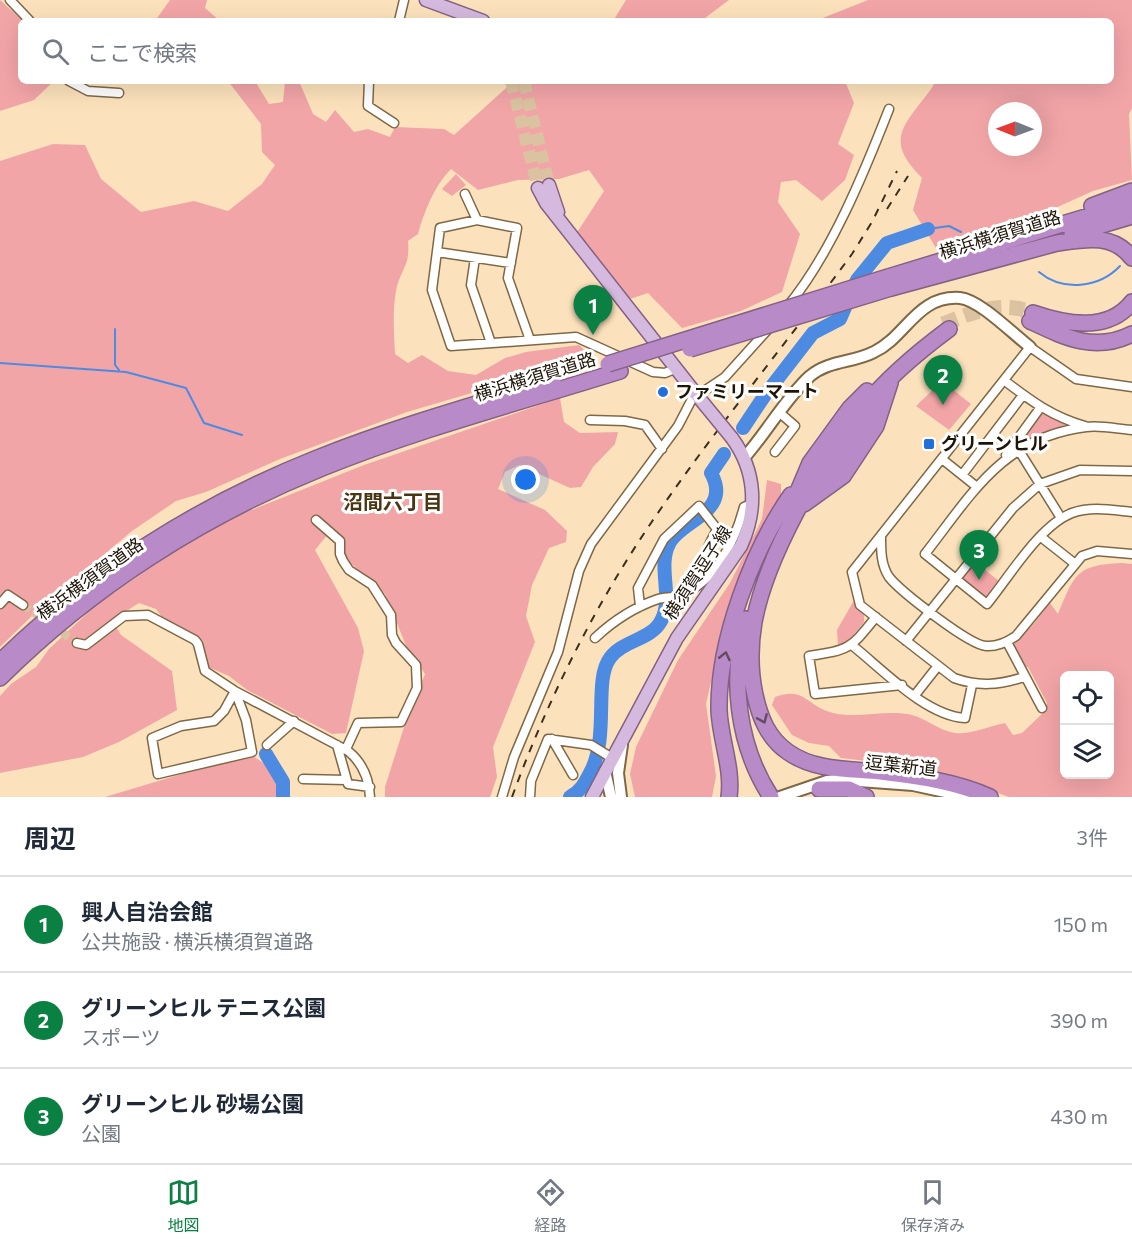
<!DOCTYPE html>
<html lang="ja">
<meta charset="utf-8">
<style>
:root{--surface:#fff;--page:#f6f6f7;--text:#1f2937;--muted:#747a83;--line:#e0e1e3;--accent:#0b8043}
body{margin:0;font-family:Commissioner,"Noto Sans JP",sans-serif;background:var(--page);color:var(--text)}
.controls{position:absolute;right:18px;bottom:18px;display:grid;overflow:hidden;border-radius:9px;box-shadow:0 6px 24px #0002}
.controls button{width:54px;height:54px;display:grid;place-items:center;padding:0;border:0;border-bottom:2px solid var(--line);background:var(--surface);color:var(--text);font:30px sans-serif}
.compass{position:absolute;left:988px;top:102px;width:54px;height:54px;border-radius:50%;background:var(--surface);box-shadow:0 6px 24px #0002;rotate:271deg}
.you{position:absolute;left:526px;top:480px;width:21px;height:21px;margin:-15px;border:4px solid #fff;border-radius:50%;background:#1a73e8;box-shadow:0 0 0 9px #1a73e833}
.badge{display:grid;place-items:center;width:39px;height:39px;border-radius:50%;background:var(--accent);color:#fff;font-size:20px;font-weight:700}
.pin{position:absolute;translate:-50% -50px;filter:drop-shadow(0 2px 3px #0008)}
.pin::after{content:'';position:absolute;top:32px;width:21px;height:18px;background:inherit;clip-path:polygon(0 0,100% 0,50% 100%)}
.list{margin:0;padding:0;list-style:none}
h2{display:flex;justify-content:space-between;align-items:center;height:78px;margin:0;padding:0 24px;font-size:26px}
h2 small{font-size:20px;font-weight:400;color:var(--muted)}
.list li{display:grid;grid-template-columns:39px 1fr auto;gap:18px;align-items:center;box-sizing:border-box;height:96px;padding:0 24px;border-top:2px solid var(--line)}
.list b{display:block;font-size:22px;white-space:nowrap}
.list p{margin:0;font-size:20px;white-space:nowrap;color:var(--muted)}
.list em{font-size:20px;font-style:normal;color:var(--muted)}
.icon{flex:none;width:33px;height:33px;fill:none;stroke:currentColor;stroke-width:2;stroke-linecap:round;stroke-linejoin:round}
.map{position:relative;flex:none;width:1132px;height:797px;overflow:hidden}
.search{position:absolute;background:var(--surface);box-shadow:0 6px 24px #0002;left:18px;right:18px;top:18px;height:66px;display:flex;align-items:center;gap:15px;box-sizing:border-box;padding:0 21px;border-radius:9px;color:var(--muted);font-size:22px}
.sheet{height:366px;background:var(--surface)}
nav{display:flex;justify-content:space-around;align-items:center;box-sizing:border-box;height:84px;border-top:2px solid var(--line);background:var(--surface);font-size:16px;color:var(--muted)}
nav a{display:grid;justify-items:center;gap:3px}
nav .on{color:var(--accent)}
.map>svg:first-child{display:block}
.green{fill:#f2a5a7;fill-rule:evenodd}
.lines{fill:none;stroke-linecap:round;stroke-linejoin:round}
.stream{stroke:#4d8ae2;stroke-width:2}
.river{stroke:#4d8ae2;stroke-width:14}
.minor-tunnel{stroke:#dbc3a1;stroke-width:8;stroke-dasharray:8 4;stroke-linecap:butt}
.primary-tunnel{stroke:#dbc3a1;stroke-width:12;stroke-dasharray:12 6;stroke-linecap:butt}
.motorway-tunnel{stroke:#dbc3a1;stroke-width:15;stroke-dasharray:15 8;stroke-linecap:butt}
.minor-casing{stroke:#7f6846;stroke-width:11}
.tertiary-casing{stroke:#7f6846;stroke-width:14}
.primary-casing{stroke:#836184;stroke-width:15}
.motorway-casing{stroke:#836184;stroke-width:18}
.minor{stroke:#fff;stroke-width:8}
.tertiary{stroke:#fff;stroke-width:10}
.primary{stroke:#d5b9de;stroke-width:12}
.motorway{stroke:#b98ac8;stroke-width:15}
.rail{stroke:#3b2f1e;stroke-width:2;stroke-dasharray:8 8;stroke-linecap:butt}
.primary-bridge-casing{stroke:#836184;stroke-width:15;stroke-linecap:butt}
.motorway-bridge-casing{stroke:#836184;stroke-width:18;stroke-linecap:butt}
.primary-bridge{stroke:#d5b9de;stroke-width:12}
.motorway-bridge{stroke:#b98ac8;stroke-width:15}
.oneway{stroke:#644a5e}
.poi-dot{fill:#2070db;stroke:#fff;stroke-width:2}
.labels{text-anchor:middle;stroke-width:6;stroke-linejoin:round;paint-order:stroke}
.street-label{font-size:18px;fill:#1e1507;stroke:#fff}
.poi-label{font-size:18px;font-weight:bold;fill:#1e1507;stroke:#fff;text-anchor:start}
.neighbourhood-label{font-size:20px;font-weight:bold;fill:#493512;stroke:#fff}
</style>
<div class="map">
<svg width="1132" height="797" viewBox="0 0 1132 797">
<rect width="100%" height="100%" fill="#fce2bc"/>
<path class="green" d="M0,0L23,21L21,81H54L34,100L0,111Z
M170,0H207L205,8L219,20L246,18L248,21H155Z
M626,0H729L701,21H613Z
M868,0H1132V108L1129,114L1132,180L1093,191L1033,218L936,248L913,210L922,178C891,146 896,133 922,101C927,94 933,88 935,81H1111V21H815ZM997,111H1033V147H997Z
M189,81H255L269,104L283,102L285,81H299L313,114L326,122L335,110L354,132L368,129L390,137L395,127L444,129L454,135L514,81H845L854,103L838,144L854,155L845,180L822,201L796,180L781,182L778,202L800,234L782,292L741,311L682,328L648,293L630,299L576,234L604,191L589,170L559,179L518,180L478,190L451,169C434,186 424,212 418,234L408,241C410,265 403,266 397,286C392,307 394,332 395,354L408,363L422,355L448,371L476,375L505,358L526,352L579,345L589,354L584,360L407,412L280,459L206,492L176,501L132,531L38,610L0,647V161L53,144L85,145L101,179L141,212L194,201L228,211L262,184L275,165L262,152L261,124L228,81Z
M456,174L466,185L452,196L442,189Z
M942,381L971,404L949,430L916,406Z
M560,398L564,422L580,433L618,432L615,444L593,467L581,487L570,488L519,465L505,472L498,489L545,510L567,531L566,542L549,548L532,585L526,616L535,642L493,747L497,777L490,797H385V787L404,727L425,674L407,648L385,594L348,561L333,528L315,550L358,628L364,651L346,733L332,734L247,690L229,676L208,667L203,641L165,621L156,609L139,603L112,620L121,635L172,671L177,710L119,742L83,757L0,773V696L11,684L36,667L49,649L95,606L209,527L364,465Z
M1040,412L1064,423V428L1022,443L1019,441Z
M767,480L781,484V496L759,540L718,651L706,704L716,776L712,797H635L630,774L636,747L678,660L730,583L762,519Z
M974,561L999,581L985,598L960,578Z
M1122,563L1132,564V797H1009L974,784L883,763L841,758L829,746L809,743L792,735L772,705L775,697C805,686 806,706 833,713C858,719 887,709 912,715C927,719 940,731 955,733C970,735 989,726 1005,723L1013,735L1022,733L1045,711L1047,703L1028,667L1025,668L1012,644L1032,626L1050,603L1058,614C1075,574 1076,565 1122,563ZM1064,676H1110V774H1064Z
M853,602L864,613V622L846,644L838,646L837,630Z
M253,756L280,774L283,797H105L185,773Z"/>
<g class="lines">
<path class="stream" d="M928,229L949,226L961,232
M1039,272C1063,292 1099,288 1120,266
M115,329V365L119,370
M0,363L126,372L186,388L204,423L242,435"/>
<path class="river" d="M743,428L765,395L813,333L840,319L857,280L887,243L928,229
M266,754L283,782V797
M570,797C581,791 585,783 590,773C610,737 593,680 610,658C623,640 651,640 661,621C674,598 657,567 669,544C680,520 733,513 711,473L724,454"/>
<path class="minor-tunnel" d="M23,605L77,643"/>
<path class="primary-tunnel" d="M511,81L538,188
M524,81L549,185"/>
<path class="motorway-tunnel" d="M943,324C973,312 1002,300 1033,313"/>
<defs>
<path id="minor" d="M10,0L30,21
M399,21L404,0
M69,81L88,91L119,93
M369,81L368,106L394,123
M465,194L477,220
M437,252L511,263
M475,258L471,285L491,343
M787,307C831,254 864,173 889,109
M530,340L508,278L517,228L477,220L440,228L432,290L451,346L576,337L653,372L665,373L677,368
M1005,381C1031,401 1053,417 1085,426
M590,420L625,421L645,425L662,449
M1132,430C1117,429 1101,425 1086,427C1003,437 971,495 925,554L987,604C1009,577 1040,525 1072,513C1091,506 1112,510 1132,512
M1018,449L1061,518
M775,452L795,426L780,413
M1006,455L1040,408
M942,459L977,487
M962,475L1023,395
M316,520L340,541V554L343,561L349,570L372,585L391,615L392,635L396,643L416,665L417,688L401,722L358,723L346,749
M881,537C881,551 881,565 889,577C900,591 969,645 986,646C997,647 1007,642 1016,636L1082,556L1097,551L1132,554
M1041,537L1074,563
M0,604L8,595L23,605
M640,606L638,588L664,539L699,506L717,529C710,544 698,559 711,572
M876,617C850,649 850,650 809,656L815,694L902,685
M595,638C612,622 635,607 658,599C665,597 674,598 681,595C716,581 735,541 744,507L752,504
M906,641L1013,508L1040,484L1080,470L1132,471
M1007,642L1042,708
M77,643L86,645L124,616L148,615L195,640L198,644L205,671L235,691L348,751C363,763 369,778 370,797
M853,646C882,669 926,716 965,718L972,685
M1024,677C999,685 979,687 954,678L860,605L852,572L1030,347L1076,379L1132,387
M235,691L246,720L252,752L158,774L152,738L181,726L214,721L224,711Z
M915,695L937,667
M552,739L573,775
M267,745L294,721
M337,745L348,784L370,787
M303,779L346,780
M502,797L514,757L558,652L579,571L591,544L678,426L692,399L725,377L771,326
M530,797L531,781L548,739L591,745L612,758"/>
<path id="tertiary" d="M744,458C767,432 785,399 810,376C829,360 853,363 874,352C906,337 917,295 960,298C980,300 1013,334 1030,347
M605,771L611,797
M859,781L913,785L968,797
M621,797L618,773L622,745
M780,797L827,781L867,777"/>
<path id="primary" d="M426,0L483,21
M549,185L558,212
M538,188L546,203L700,399
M592,797L677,638L741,546C758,509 756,471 732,438"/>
<path id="motorway" d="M1092,206L1132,191
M1072,234L1132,216
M888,277L1132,203
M891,288L1057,243C1085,239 1113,233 1132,258
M1033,313C1065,324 1108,333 1132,302
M1030,321C1064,337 1095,353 1132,334
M949,329C918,352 886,379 862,409C821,461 766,556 754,622C750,645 750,672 755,695C760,718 768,738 788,752C815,771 849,769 880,772C916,776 957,782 990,797
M821,484L877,406
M804,504L843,476L876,426L890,383
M791,508L810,463L850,408L867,391
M746,619C730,678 737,745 771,797
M0,662C89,574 200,505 315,459C392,428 473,405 553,381
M0,678C91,587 203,516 322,468C418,429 521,402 620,371
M819,789H849L866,797
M729,797C733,768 720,739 719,710C718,641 752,551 791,495"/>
</defs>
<use href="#minor" class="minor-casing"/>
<use href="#tertiary" class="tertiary-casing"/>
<use href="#primary" class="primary-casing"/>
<use href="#motorway" class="motorway-casing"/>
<use href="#minor" class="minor"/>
<use href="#tertiary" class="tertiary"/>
<use href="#primary" class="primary"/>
<use href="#motorway" class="motorway"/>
<path class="rail" d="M887,209L908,176
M512,797C547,701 594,607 651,523C714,430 786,344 852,254L872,222L897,171"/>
<defs>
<path id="primary-bridge" d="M700,399L732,438"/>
<path id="motorway-bridge" d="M690,349L891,288
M608,364L888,277"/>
</defs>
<use href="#primary-bridge" class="primary-bridge-casing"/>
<use href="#motorway-bridge" class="motorway-bridge-casing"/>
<use href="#primary-bridge" class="primary-bridge"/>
<use href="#motorway-bridge" class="motorway-bridge"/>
</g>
<defs><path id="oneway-chevron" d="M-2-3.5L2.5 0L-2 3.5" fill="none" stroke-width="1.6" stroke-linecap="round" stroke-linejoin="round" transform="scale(1.5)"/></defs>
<g class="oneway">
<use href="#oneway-chevron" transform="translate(725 656) rotate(-77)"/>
<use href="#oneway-chevron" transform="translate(763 719) rotate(67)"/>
</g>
<g class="poi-dot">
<circle cx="663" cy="392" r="6"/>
<rect x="923" y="438" width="12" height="12" rx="3"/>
</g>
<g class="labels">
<g class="street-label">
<text transform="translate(1000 235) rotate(-17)" y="6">横浜横須賀道路</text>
<text transform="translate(535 377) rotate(-17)" y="6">横浜横須賀道路</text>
<text transform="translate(698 573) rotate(-57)" y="6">横須賀逗子線</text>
<text transform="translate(90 579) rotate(-36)" y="6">横浜横須賀道路</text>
<text transform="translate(901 766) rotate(6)" y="6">逗葉新道</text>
</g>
<g class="poi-label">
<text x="675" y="398">ファミリーマート</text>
<text x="941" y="450">グリーンヒル</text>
</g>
<g class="neighbourhood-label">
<text x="393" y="509">沼間六丁目</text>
</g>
</g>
</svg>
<div class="controls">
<button><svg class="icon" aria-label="locate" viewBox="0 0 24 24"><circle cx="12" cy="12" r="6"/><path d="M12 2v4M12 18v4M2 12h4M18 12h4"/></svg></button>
<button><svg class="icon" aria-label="layers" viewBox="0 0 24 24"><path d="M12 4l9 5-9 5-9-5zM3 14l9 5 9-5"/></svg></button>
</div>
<svg class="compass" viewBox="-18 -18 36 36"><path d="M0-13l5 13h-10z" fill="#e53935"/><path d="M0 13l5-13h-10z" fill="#747a83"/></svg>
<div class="you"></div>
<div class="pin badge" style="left:593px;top:335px">1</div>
<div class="pin badge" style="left:943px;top:405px">2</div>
<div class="pin badge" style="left:979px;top:580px">3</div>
<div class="search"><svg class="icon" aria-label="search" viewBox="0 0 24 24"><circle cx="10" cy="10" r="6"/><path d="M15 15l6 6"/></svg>ここで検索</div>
</div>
<section class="sheet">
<h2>周辺<small>3件</small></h2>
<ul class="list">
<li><span class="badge">1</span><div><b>興人自治会館</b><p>公共施設 · 横浜横須賀道路</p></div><em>150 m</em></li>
<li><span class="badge">2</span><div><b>グリーンヒル テニス公園</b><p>スポーツ</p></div><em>390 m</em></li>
<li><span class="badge">3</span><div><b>グリーンヒル 砂場公園</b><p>公園</p></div><em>430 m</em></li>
</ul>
</section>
<nav>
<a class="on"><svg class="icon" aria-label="map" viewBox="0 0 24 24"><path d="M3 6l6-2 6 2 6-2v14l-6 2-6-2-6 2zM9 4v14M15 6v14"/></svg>地図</a>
<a><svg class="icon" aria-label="directions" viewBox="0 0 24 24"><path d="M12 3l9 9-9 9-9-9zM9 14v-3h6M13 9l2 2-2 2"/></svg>経路</a>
<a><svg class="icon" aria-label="saved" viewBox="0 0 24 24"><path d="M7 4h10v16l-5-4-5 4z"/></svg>保存済み</a>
</nav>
